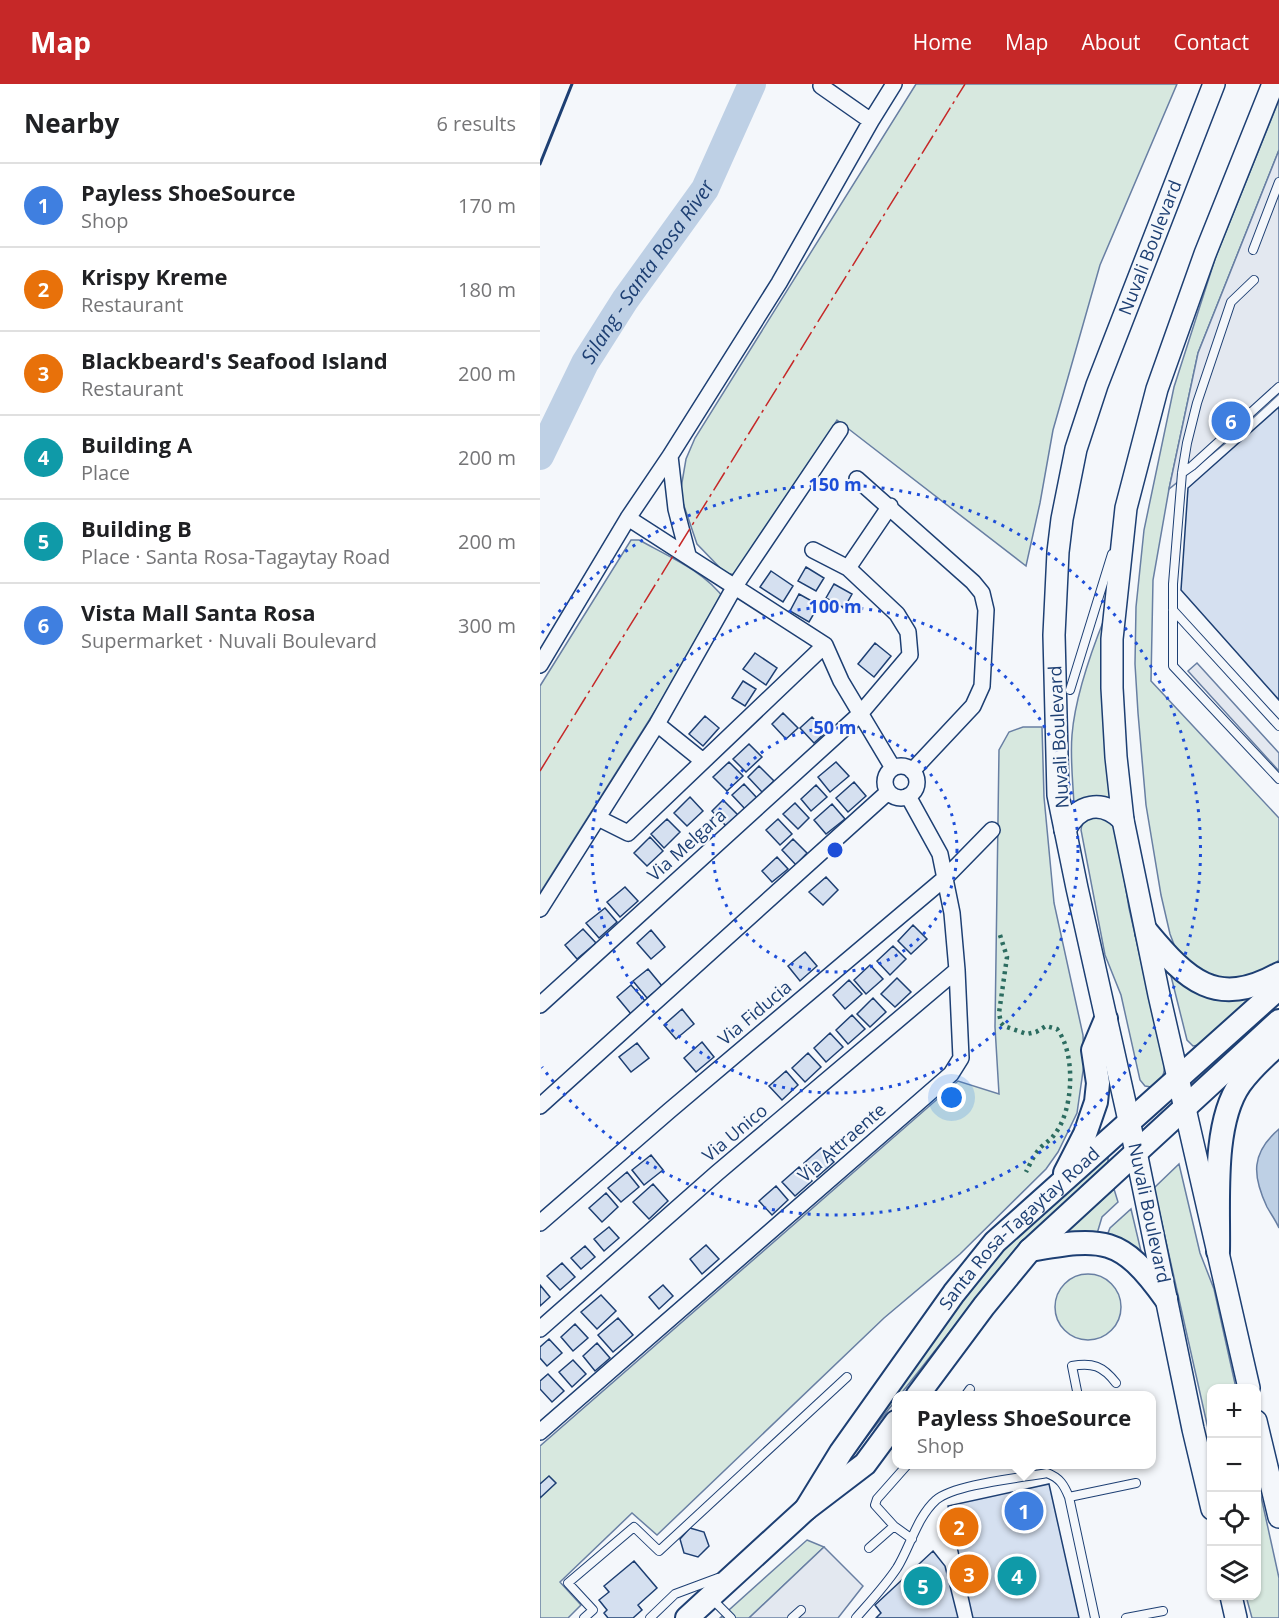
<!DOCTYPE html>
<meta charset="utf-8">
<style>
:root{--surface:#fff;--page:#f6f6f6;--text:#202124;--muted:#757577;--line:#e0e0e0;--accent:#c62828}
body{margin:0;font-family:"Open Sans",sans-serif;background:var(--page);color:var(--text)}
.controls{position:absolute;right:18px;bottom:18px;display:grid;overflow:hidden;border-radius:12px;box-shadow:0 2px 4px #0004}
.controls button{width:54px;height:54px;display:grid;place-items:center;padding:0;border:0;border-bottom:2px solid var(--line);background:var(--surface);color:var(--text);font:30px sans-serif}
.you{position:absolute;left:412px;top:1014px;width:21px;height:21px;margin:-15px;border:4px solid #fff;border-radius:50%;background:#1a73e8;box-shadow:0 0 0 9px #1a73e833}
.badge{display:grid;place-items:center;width:39px;height:39px;border-radius:50%;background:var(--accent);color:#fff;font-size:20px;font-weight:700}
.pin{position:absolute;translate:-50% -50%;border:3px solid #fff;box-shadow:0 2px 6px #0006}
.popup{position:absolute;left:352px;top:1307px;width:264px;height:78px;box-sizing:border-box;display:grid;place-content:center;border-radius:12px;background:var(--surface);filter:drop-shadow(0 2px 4px #0005);font-size:20px;white-space:nowrap;color:var(--muted)}
.popup b{font-size:22px;color:var(--text)}
.popup::after{content:'';position:absolute;left:50%;top:100%;margin-left:-12px;border:12px solid transparent;border-top-color:var(--surface)}
.list{margin:0;padding:0;list-style:none}
h2{display:flex;justify-content:space-between;align-items:center;height:78px;margin:0;padding:0 24px;font-size:26px}
h2 small{font-size:20px;font-weight:400;color:var(--muted)}
.list li{display:grid;grid-template-columns:39px 1fr auto;gap:18px;align-items:center;box-sizing:border-box;height:84px;padding:0 24px;border-top:2px solid var(--line)}
.list b{display:block;font-size:22px;white-space:nowrap}
.list p{margin:0;font-size:20px;white-space:nowrap;color:var(--muted)}
.list em{font-size:20px;font-style:normal;color:var(--muted)}
.icon{flex:none;width:33px;height:33px;fill:none;stroke:currentColor;stroke-width:2;stroke-linecap:round;stroke-linejoin:round}
.map{position:relative;flex:none;width:739px;height:1534px;overflow:hidden}
header{display:flex;align-items:center;gap:36px;box-sizing:border-box;height:84px;padding:0 30px;background:var(--accent);color:#fff}
header strong{font-size:28px}
nav{display:flex;gap:33px;margin-inline-start:auto;font-size:21px}
main{display:flex}
aside{flex:1;background:var(--surface)}
.map>svg:first-child{display:block}
.green{fill:#d7e8df;stroke:#687fa3;stroke-width:1.5}
.parking{fill:#e3e8f0;stroke:#687fa3;stroke-width:1.5}
.water{fill:#bed0e5;stroke:#687fa3;stroke-width:1.5}
.lines{fill:none;stroke-linecap:round;stroke-linejoin:round}
.river{stroke:#bed0e5;stroke-width:28}
.building{fill:#d5e0f0;stroke:#1d3f73;stroke-width:1.5}
.lane-casing{stroke:#1d3f73;stroke-width:10}
.street-casing{stroke:#1d3f73;stroke-width:18}
.secondary-casing{stroke:#1d3f73;stroke-width:24}
.primary-casing{stroke:#1d3f73;stroke-width:26}
.lane{stroke:#f4f7fb;stroke-width:8}
.street{stroke:#f4f7fb;stroke-width:15}
.secondary{stroke:#f4f7fb;stroke-width:21}
.primary{stroke:#f4f7fb;stroke-width:22}
.hedge{stroke:#2c6c60;stroke-width:4.5;stroke-dasharray:3 4.5;stroke-linecap:butt}
.wall{stroke:#1d3f73;stroke-width:3}
.power{stroke:#c62828;stroke-width:1.5;stroke-dasharray:21 4.5 3 4.5;stroke-linecap:butt}
.ring{fill:none;stroke:#1d4ed8;stroke-width:3;stroke-dasharray:3 6}
.labels{text-anchor:middle;stroke-width:4.5;stroke-linejoin:round;paint-order:stroke}
.street-label{font-size:18px;fill:#1d3f73;stroke:#f4f7fb}
.water-label{font-size:20px;font-style:italic;fill:#1d3f73;stroke:#f4f7fb}
.centre{fill:#1d4ed8;stroke:#f4f7fb;stroke-width:3}
.ring-label{font-size:18px;text-anchor:middle;font-weight:bold;fill:#1d4ed8;stroke:#f4f7fb;stroke-width:4.5;stroke-linejoin:round;paint-order:stroke}
</style>
<header>
<strong>Map</strong>
<nav><a>Home</a><a>Map</a><a>About</a><a>Contact</a></nav>
</header>
<main>
<aside>
<h2>Nearby<small>6 results</small></h2>
<ul class="list">
<li><span class="badge" style="background:#3f7fe0">1</span><div><b>Payless ShoeSource</b><p>Shop</p></div><em>170 m</em></li>
<li><span class="badge" style="background:#e8710a">2</span><div><b>Krispy Kreme</b><p>Restaurant</p></div><em>180 m</em></li>
<li><span class="badge" style="background:#e8710a">3</span><div><b>Blackbeard's Seafood Island</b><p>Restaurant</p></div><em>200 m</em></li>
<li><span class="badge" style="background:#0f9aa8">4</span><div><b>Building A</b><p>Place</p></div><em>200 m</em></li>
<li><span class="badge" style="background:#0f9aa8">5</span><div><b>Building B</b><p>Place · Santa Rosa-Tagaytay Road</p></div><em>200 m</em></li>
<li><span class="badge" style="background:#3f7fe0">6</span><div><b>Vista Mall Santa Rosa</b><p>Supermarket · Nuvali Boulevard</p></div><em>300 m</em></li>
</ul>
</aside>
<div class="map">
<svg width="739" height="1534" viewBox="0 0 739 1534">
<rect width="100%" height="100%" fill="#f4f7fb"/>
<path class="green" d="M376,0H637L560,181L513,346L500,419L486,482L297,336L207,481L196,491L185,489L157,460L140,410L146,375L155,354Z
M739,16V66L658,269L629,405L613,496L611,597L739,734V876L724,888L676,899L638,871L630,850L621,811L606,721L598,629L595,580L596,523L604,446L634,303L676,172Z
M91,456H99C128,472 166,488 185,516L0,809V602Z
M565,533L572,717L534,721C533,698 530,674 532,651C535,613 551,568 565,533Z
M483,643H502L504,713L514,819L543,951L544,980L537,1029L518,1068L506,1085L420,1170L344,1234L117,1451L92,1429L20,1498L41,1521L28,1534H0V1362L418,997L459,1010L455,943L459,666L469,648Z
M560,732L575,739L589,824L624,979C626,991 621,998 611,1003L605,1002L600,996L581,911L565,871L541,746C542,734 550,734 560,732Z
M629,884L716,910L659,961L653,962L647,956Z
M563,1072L568,1073V1078L476,1164L360,1311L356,1312V1316L302,1384L434,1200L470,1157Z
M639,1080L660,1169L674,1205L696,1304H672L671,1358L614,1104Z
M574,1105L578,1118L562,1133L556,1153L522,1152Z
M591,1125L604,1180L566,1154L570,1144Z
M515 1223a33 33 0 1 1 66 0a33 33 0 1 1-66 0Z
M717,1394L739,1494V1534H712L706,1512H716Z
M267,1456L284,1463L209,1534H180Z"/>
<path class="parking" d="M739,66V310L688,357L629,405L658,269Z
M657,579L739,669V687L648,587Z
M284,1463L323,1502L298,1534H209Z"/>
<path class="water" d="M739,1045V1144C736,1137 731,1130 727,1123C712,1091 711,1069 739,1045Z"/>
<g class="lines">
<path class="river" id="s1" d="M0,372L45,279L85,216L165,105L212,0"/>
</g>
<path class="building" d="M739,323V616L641,506L648,404Z
M266,483L284,494L276,507L258,497Z
M231,487L253,502L243,518L220,503Z
M294,500L312,510L304,524L286,514Z
M259,510L279,521L269,538L250,527Z
M335,559L351,572L334,593L318,580Z
M215,569L237,584L226,601L203,585Z
M203,597L216,605L205,622L192,614Z
M243,629L258,644L246,655L232,640Z
M165,632L179,644L163,662L149,650Z
M272,633L286,648L274,659L260,644Z
M209,660L222,673L206,688L193,675Z
M189,678L203,692L187,707L173,693Z
M296,678L309,692L290,708L278,693Z
M219,682L234,697L222,708L208,693Z
M314,698L326,712L308,728L296,714Z
M204,700L218,715L206,726L192,711Z
M276,701L287,713L271,727L261,715Z
M150,713L163,727L147,742L134,729Z
M183,716L198,731L186,742L172,727Z
M255,719L269,734L258,745L243,730Z
M292,720L305,735L286,750L274,736Z
M127,735L140,748L124,764L111,750Z
M238,735L252,750L240,761L226,746Z
M110,753L123,767L107,782L94,769Z
M253,755L267,769L256,781L242,766Z
M237,773L248,785L232,798L222,787Z
M286,793L298,806L283,821L269,808Z
M85,803L98,817L80,833L67,818Z
M65,824L77,838L59,854L46,839Z
M373,841L387,855L371,870L358,857Z
M43,845L56,859L37,875L25,861Z
M111,846L125,863L111,875L97,859Z
M353,862L366,875L350,891L337,877Z
M265,868L277,882L260,897L248,882Z
M330,881L343,895L326,910L314,896Z
M108,885L122,902L107,914L93,897Z
M357,894L371,908L355,923L341,910Z
M309,896L322,910L305,925L293,911Z
M91,901L106,918L91,930L77,913Z
M333,914L346,928L330,943L317,930Z
M142,925L154,940L136,955L124,941Z
M312,931L325,945L308,960L296,946Z
M290,949L303,963L286,978L274,964Z
M162,958L174,973L156,988L144,974Z
M97,959L109,974L91,988L79,973Z
M268,969L281,983L265,998L252,984Z
M246,987L258,1001L242,1016L229,1002Z
M281,1064L294,1078L277,1093L264,1079Z
M111,1071L123,1086L104,1101L92,1086Z
M259,1083L272,1097L255,1112L242,1098Z
M87,1088L99,1103L81,1118L68,1104Z
M113,1100L128,1117L109,1135L93,1118Z
M236,1102L248,1116L232,1131L219,1117Z
M66,1109L78,1123L62,1138L49,1124Z
M69,1143L79,1154L64,1167L54,1155Z
M166,1161L179,1175L162,1190L150,1175Z
M45,1162L55,1173L41,1185L31,1174Z
M22,1179L35,1193L20,1206L7,1192Z
M0,1201L10,1213L0,1222Z
M123,1201L133,1212L119,1225L109,1213Z
M61,1211L76,1227L57,1245L41,1228Z
M78,1234L93,1251L73,1268L58,1251Z
M35,1240L48,1254L33,1267L21,1253Z
M9,1255L22,1269L7,1282L0,1274V1263Z
M57,1259L70,1274L55,1287L43,1272Z
M33,1276L46,1290L32,1303L19,1288Z
M8,1290L24,1307L12,1318L0,1305V1297Z
M9,1392L16,1399L0,1414V1400Z
M509,1400L539,1534H433L408,1422Z
M150,1444L164,1448L169,1462L158,1473L144,1469L140,1455Z
M393,1467L405,1482L418,1534H336L341,1529L335,1521Z
M94,1477L117,1504L98,1521L102,1526L93,1534H68L64,1529L67,1526L59,1516L69,1508L64,1502Z"/>
<g class="lines">
<defs>
<path id="lane" d="M713,166L739,98
M714,196L691,218L657,319L647,359L642,389L633,500V582L739,695
M642,389L652,382L739,303
M633,526L739,642
M530,606L572,470
M425,1312L430,1305
M538,1312L532,1282C552,1278 563,1282 576,1299
M368,1380L337,1415L335,1421L354,1442L372,1455
M529,1413L596,1399
M329,1464L354,1442
M171,1514L191,1534
M44,1534L53,1526L28,1499L94,1443L119,1467L307,1293
M110,1534L135,1510L178,1494
M252,1534L261,1526
M316,1534C330,1518 345,1502 357,1484C370,1463 377,1433 396,1416C415,1400 481,1394 507,1389C520,1394 524,1401 529,1413L555,1534
M586,1534L623,1527"/>
<path id="street" d="M281,2L331,37
M130,372L136,425L148,471
M317,395L433,498L442,509L446,526L442,602L433,622L372,687
M88,434L285,561L301,597L353,684
M308,484L350,422
M0,581L88,434L130,372L239,199L331,37L354,0
M117,640L163,677
M345 698a16 16 0 1 1 32 0a16 16 0 1 1-32 0Z
M58,734L88,749L285,561
M0,825L117,640L195,502L300,346
M0,921L320,630L370,571L368,548L357,530L308,484L273,466
M0,1022L348,708
M0,1139L129,1027L405,794L452,746
M0,1245L177,1089L417,886
M0,1348L411,990L421,974L417,886L412,829L400,770L368,712"/>
<g id="secondary">
<path d="M525,746C538,720 562,715 583,736"/>
<path d="M709,1304L619,911L583,736L576,673L572,604V555L586,424L617,305L665,170L733,0"/>
<path d="M716,1337L739,1433"/>
<path id="s2" d="M672,1425L653,1345L596,1068L537,804L518,711L514,551L518,468L522,435L536,365L557,301L674,0"/>
<path d="M691,1512L696,1534"/>
</g>
<g id="primary">
<path d="M607,848C647,896 676,925 739,890"/>
<path d="M525,1089L545,1050L556,1018L558,999L553,966L566,935"/>
<path d="M490,1166C563,1153 581,1152 626,1215"/>
<path d="M678,1167C679,1119 672,1040 700,1000C711,985 725,972 739,960"/>
<path d="M377,1312L444,1222L490,1166L739,937"/>
<path id="s3" d="M266,1425L301,1368L414,1209L455,1158L739,904"/>
<path d="M147,1534L266,1425L325,1380L356,1338"/>
</g>
</defs>
<use href="#lane" class="lane-casing"/>
<use href="#street" class="street-casing"/>
<use href="#secondary" class="secondary-casing"/>
<use href="#primary" class="primary-casing"/>
<use href="#lane" class="lane"/>
<use href="#street" class="street"/>
<use href="#secondary" class="secondary"/>
<use href="#primary" class="primary"/>
<path class="hedge" d="M460,851L467,873L459,929L461,939L464,942L487,950L496,948L506,942L517,945C536,969 534,1027 514,1051C511,1056 505,1059 500,1064C494,1071 490,1080 486,1088"/>
<path class="wall" d="M0,80L32,0"/>
<path class="power" d="M0,687L425,0"/>
</g>
<g class="ring">
<circle cx="295" cy="766" r="122"/>
<circle cx="295" cy="766" r="243"/>
<path d="M2 549A365 365 0 1 1 2 983"/>
</g>
<g class="labels">
<g class="street-label">
<text dy="6" stroke="none"><textPath href="#s2" startOffset="1293">Nuvali Boulevard</textPath></text>
<text transform="translate(519 653) rotate(-93)" y="6">Nuvali Boulevard</text>
<text transform="translate(147 761) rotate(-42)" y="6">Via Melgara</text>
<text transform="translate(215 929) rotate(-40)" y="6">Via Fiducia</text>
<text transform="translate(195 1049) rotate(-40)" y="6">Via Unico</text>
<text transform="translate(302 1059) rotate(-41)" y="6">Via Attraente</text>
<text transform="translate(609 1129) rotate(78)" y="6">Nuvali Boulevard</text>
<text dy="6" stroke="none"><textPath href="#s3" startOffset="354">Santa Rosa-Tagaytay Road</textPath></text>
</g>
<g class="water-label">
<text dy="7" stroke="none"><textPath href="#s1" startOffset="214">Silang - Santa Rosa River</textPath></text>
</g>
</g>
<circle cx="295" cy="766" r="9" class="centre"/>
<g class="ring-label">
<text x="295" y="407">150 m</text>
<text x="295" y="529">100 m</text>
<text x="295" y="650">50 m</text>
</g>
</svg>
<div class="controls">
<button>+</button>
<button>−</button>
<button><svg class="icon" aria-label="locate" viewBox="0 0 24 24"><circle cx="12" cy="12" r="6"/><path d="M12 2v4M12 18v4M2 12h4M18 12h4"/></svg></button>
<button><svg class="icon" aria-label="layers" viewBox="0 0 24 24"><path d="M12 4l9 5-9 5-9-5zM3 14l9 5 9-5"/></svg></button>
</div>
<div class="you"></div>
<div class="pin badge" style="left:484px;top:1427px;background:#3f7fe0">1</div>
<div class="popup"><b>Payless ShoeSource</b>Shop</div>
<div class="pin badge" style="left:419px;top:1443px;background:#e8710a">2</div>
<div class="pin badge" style="left:429px;top:1490px;background:#e8710a">3</div>
<div class="pin badge" style="left:477px;top:1492px;background:#0f9aa8">4</div>
<div class="pin badge" style="left:383px;top:1502px;background:#0f9aa8">5</div>
<div class="pin badge" style="left:691px;top:337px;background:#3f7fe0">6</div>
</div>
</main>
